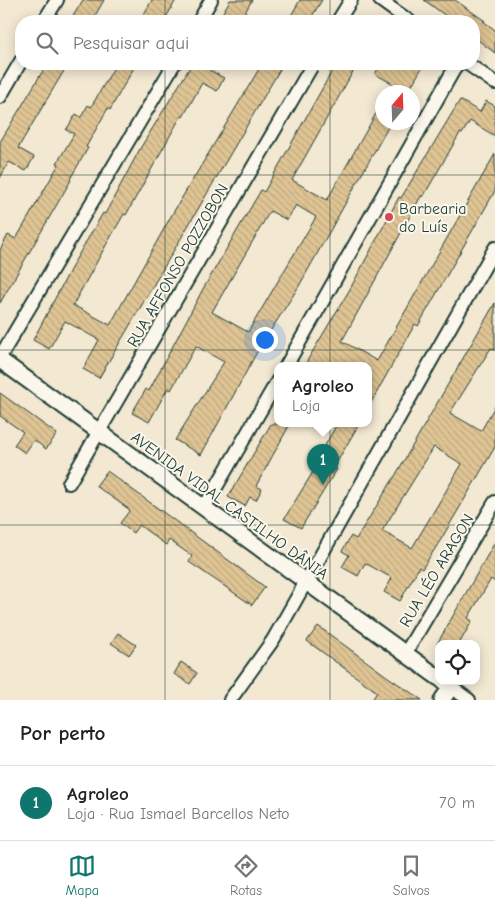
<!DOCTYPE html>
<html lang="pt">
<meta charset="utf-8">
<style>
:root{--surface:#fff;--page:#f6f6f6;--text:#222;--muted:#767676;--line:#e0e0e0;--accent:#0f766e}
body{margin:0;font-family:"Comic Neue",sans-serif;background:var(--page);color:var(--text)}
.controls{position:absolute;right:15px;bottom:15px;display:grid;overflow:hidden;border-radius:10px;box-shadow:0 2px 12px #0003}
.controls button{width:45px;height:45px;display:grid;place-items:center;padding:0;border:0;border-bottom:1px solid var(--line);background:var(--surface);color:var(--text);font:25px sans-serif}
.compass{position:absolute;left:375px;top:85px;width:45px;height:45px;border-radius:50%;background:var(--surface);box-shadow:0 2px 12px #0003;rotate:19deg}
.you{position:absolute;left:264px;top:339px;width:18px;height:18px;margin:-12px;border:4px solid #fff;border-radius:50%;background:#1a73e8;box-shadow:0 0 0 8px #1a73e833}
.badge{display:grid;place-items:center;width:32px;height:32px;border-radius:50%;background:var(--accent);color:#fff;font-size:16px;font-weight:700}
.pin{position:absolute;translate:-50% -41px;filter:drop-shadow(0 1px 2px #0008)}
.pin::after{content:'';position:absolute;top:26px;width:18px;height:15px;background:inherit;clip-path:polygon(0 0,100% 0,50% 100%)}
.popup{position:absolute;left:274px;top:362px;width:98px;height:65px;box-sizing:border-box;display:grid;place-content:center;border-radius:10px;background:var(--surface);filter:drop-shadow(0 1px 4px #0005);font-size:16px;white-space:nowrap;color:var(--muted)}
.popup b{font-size:19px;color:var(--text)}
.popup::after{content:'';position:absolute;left:50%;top:100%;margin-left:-10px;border:10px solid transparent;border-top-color:var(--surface)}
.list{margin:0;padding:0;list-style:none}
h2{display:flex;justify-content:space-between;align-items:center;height:65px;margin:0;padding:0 20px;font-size:21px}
h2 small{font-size:16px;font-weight:400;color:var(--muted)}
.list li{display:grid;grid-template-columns:32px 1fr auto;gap:15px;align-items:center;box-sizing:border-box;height:75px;padding:0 20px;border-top:1px solid var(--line)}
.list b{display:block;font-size:19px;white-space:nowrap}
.list p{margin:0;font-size:16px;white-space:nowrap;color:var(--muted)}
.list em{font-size:16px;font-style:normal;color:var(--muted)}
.icon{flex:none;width:28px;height:28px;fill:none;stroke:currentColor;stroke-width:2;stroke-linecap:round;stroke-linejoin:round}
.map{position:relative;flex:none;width:495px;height:700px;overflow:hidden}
.search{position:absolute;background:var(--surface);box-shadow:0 2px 12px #0003;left:15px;right:15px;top:15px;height:55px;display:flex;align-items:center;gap:12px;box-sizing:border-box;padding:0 18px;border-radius:20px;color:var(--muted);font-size:19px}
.sheet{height:140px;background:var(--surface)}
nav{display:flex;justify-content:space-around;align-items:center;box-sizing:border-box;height:70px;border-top:1px solid var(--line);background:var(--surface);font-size:14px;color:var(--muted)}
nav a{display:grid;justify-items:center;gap:2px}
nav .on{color:var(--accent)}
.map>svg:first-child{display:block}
.building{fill:url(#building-back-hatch);stroke:#1f3d34;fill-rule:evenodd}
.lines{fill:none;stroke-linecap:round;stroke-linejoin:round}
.minor-casing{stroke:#1f3d34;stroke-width:16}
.tertiary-casing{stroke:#1f3d34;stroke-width:19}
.minor{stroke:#fbf7ec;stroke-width:12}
.tertiary{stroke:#fbf7ec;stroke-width:15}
.grid{fill:none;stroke:#1f3d34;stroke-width:1;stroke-opacity:0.55}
.poi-dot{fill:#d1495b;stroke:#fbf7ec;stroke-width:2}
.labels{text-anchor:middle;stroke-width:4;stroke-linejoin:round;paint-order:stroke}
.poi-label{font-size:16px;fill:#1f3d34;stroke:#fbf7ec;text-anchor:start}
.street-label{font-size:16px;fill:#1f3d34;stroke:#fbf7ec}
</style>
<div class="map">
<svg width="495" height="700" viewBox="0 0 495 700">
<defs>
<pattern id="building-back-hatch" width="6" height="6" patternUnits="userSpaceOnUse" patternTransform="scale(1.25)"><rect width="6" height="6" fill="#dfc494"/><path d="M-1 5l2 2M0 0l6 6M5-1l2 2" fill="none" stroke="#bfa980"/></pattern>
</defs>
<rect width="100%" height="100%" fill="#f3e8d2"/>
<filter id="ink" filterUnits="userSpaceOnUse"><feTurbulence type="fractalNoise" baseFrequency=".02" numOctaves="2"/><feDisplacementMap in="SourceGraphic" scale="10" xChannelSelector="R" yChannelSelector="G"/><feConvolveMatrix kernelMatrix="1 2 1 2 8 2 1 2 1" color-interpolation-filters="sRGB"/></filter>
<g filter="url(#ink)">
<path class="building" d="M83,0H104L92,21H70Z
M152,0H176L164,21H140Z
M230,0H252L240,21H218Z
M300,0H322L309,21H288Z
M424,0H455L485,21H483L495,30V53L474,37V21H453Z
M47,64H68L18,148L34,157L26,171L9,162L0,178V142Z
M116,64H136L110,110L108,108L86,147L88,148L70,179L71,180L0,303V250L8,235L16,239L59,164L57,163L74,134L66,130L76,114L81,117L88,105L91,107Z
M192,64H213L209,70L224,78L217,91L202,83L183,117L181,116L126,215L124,214L105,247L73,305L110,325L174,211L262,64H283L99,378L83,369L99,340L65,321L49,349L33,340L76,259L103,213L105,214L141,147Z
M336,64H348L355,68L292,180L327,200L382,103V122H391L299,286L257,352L201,455L175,440L224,362L196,346L171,390L168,388L149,422L132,413L146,389L149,391L203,289L261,190L264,192ZM296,205L316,217L248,332L212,312L270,211L287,220Z
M381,64H392L398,67L401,64H424L408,92H388L393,84L375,74Z
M460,100L480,112L486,101L495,106V136L470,121L462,134L460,133L423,197L421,196L342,341L377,361L495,154V191L418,326L415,324L368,408V366H304L350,289L399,197L401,198Z
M495,303V350L491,348L450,413L481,431L495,406V447L440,541L422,569L419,567L400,601L384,592L392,578L365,563L358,576L342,567L349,555L342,551L351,536L356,539L395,476ZM434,447L462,464L412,548L382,531Z
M0,393L57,434L46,449L34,440L25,453L14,445L23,432L0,416Z
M271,424H290L256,486L262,489L256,500L250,497L245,506L228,497Z
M337,424H359L334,467L337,469L301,528L284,519L326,451L323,449Z
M107,471L265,587L252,605L189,562L192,556L169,540L166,545L139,525L133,533L120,523L130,510L96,486Z
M495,542V582L491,579L468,618L472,621L459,644H437Z
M318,626L388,677L422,700H372L377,692L307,641Z
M118,633L136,645L129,655L111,643Z
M181,662L197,673L190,684L174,674Z"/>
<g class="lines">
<defs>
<path id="minor" d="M380,0L409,21
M44,21L57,0
M199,21L211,0
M338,21L351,0
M468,64L495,83
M0,97L21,61
M0,357L174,64
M286,366L457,64
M69,483L313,64
M204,508L278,380
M405,654L495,502
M451,687L469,700
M230,700L273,640L495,248"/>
<path id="tertiary" d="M0,360L439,678
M442,700L451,687L443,681"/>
</defs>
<use href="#minor" class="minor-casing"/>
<use href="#tertiary" class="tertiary-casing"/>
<use href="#minor" class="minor"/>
<use href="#tertiary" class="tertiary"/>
</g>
</g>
<path class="grid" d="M165,0V21M330,0V21M165,64V700M330,64V700M0,175H495M0,350H495M0,525H495"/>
<circle class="poi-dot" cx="389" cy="217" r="5"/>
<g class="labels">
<g class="poi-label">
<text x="399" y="214">Barbearia<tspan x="399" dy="18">do Luís</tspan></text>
</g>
<g class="street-label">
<text transform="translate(177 265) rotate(-60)" y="6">RUA AFFONSO POZZOBON</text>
<text transform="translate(230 505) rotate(36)" y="6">AVENIDA VIDAL CASTILHO DÂNIA</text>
<text transform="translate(436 570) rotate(-59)" y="6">RUA LÉO ARAGON</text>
</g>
</g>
</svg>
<div class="controls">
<button><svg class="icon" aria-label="locate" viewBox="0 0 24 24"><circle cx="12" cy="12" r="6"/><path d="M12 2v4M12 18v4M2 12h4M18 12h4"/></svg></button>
</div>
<svg class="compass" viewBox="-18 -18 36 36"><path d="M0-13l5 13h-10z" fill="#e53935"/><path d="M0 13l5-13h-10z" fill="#767676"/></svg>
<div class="you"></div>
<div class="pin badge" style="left:323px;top:485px">1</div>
<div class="popup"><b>Agroleo</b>Loja</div>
<div class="search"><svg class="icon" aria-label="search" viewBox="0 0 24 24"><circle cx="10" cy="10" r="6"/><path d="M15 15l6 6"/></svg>Pesquisar aqui</div>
</div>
<section class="sheet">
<h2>Por perto<small></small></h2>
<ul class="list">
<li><span class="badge">1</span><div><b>Agroleo</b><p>Loja · Rua Ismael Barcellos Neto</p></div><em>70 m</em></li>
</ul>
</section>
<nav>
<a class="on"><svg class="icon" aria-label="map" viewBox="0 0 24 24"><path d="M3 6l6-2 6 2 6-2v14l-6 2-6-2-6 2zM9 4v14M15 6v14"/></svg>Mapa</a>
<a><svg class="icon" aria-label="directions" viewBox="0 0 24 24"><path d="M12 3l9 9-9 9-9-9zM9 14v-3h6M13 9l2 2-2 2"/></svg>Rotas</a>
<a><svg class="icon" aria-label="saved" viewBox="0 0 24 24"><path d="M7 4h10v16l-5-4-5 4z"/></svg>Salvos</a>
</nav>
